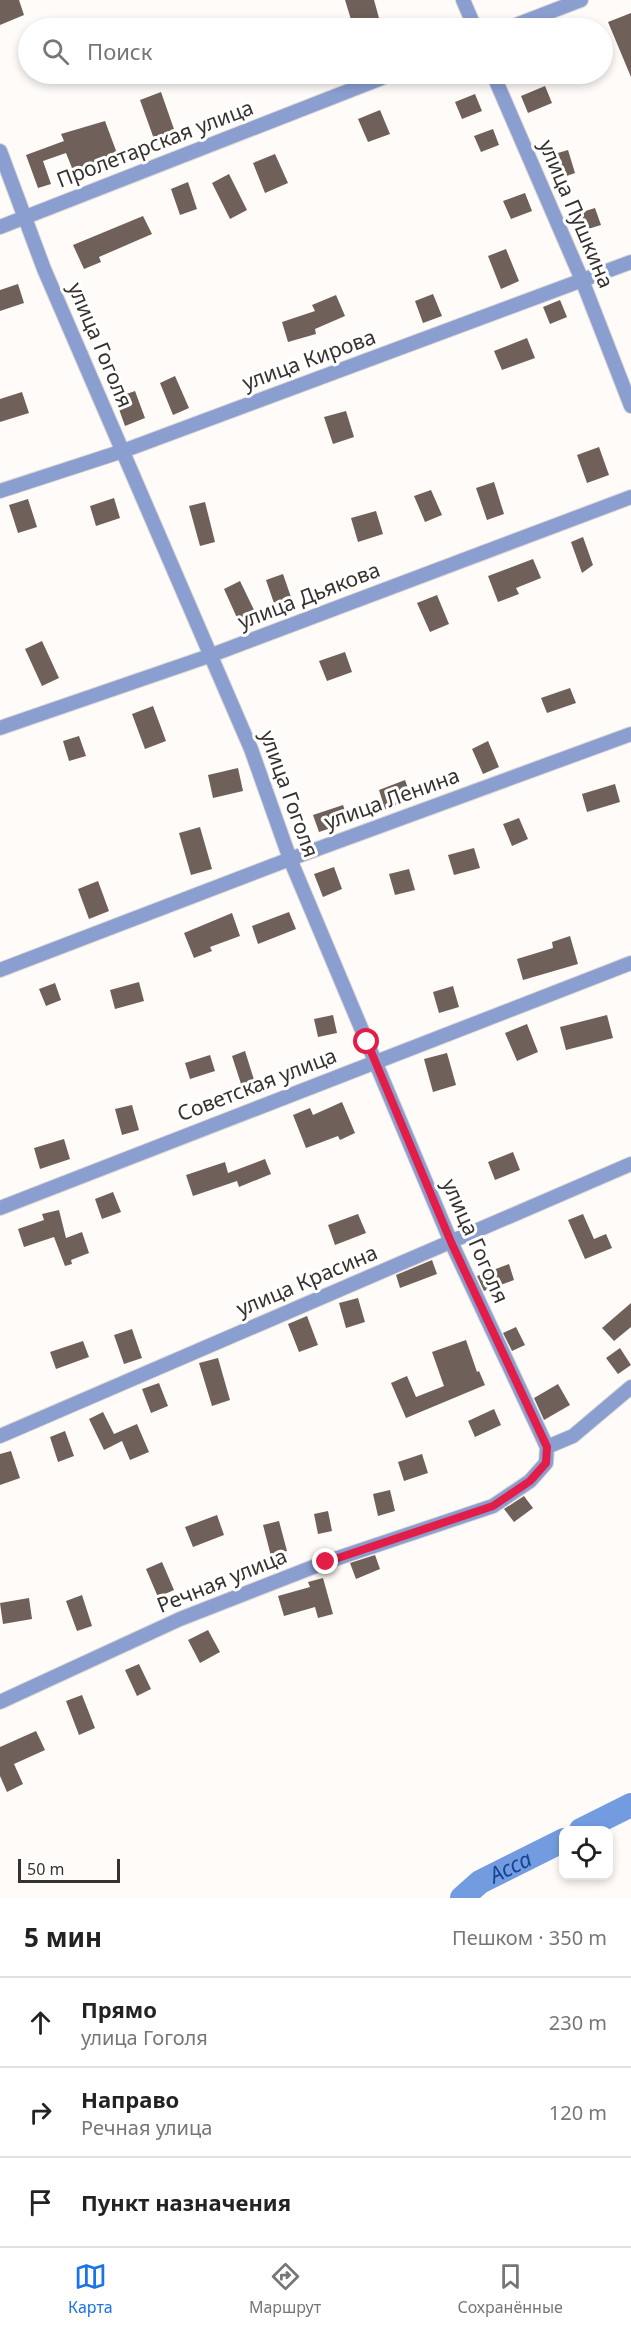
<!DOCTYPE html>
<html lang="ru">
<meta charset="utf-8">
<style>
:root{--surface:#fff;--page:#f2f2f2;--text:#222;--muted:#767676;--line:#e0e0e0;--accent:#1a73e8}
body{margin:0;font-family:"Noto Sans",sans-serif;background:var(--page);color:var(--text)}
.controls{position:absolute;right:18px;bottom:18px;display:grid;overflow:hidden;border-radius:12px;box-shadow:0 3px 9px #0003}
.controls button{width:54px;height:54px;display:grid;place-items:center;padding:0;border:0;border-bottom:2px solid var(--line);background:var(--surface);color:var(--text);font:30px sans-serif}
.scale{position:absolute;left:18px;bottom:15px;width:102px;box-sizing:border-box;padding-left:6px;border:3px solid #38322e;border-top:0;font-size:16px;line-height:21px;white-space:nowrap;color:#38322e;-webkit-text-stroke:4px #fff;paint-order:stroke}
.stop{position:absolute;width:18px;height:18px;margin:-14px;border:4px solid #e11d48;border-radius:50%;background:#fff}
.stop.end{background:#e11d48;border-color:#fff;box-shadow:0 2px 6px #0008}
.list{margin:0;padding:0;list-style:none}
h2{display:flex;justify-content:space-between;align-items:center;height:78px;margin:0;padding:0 24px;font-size:26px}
h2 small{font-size:20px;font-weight:400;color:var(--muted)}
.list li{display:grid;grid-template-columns:39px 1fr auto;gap:18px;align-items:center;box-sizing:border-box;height:90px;padding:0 24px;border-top:2px solid var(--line)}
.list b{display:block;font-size:22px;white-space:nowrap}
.list p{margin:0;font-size:20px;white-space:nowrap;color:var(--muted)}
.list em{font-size:20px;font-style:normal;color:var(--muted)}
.icon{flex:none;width:33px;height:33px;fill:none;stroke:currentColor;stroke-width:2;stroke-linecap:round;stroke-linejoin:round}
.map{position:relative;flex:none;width:631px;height:1898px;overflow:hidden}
.search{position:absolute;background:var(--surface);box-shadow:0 3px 9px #0003;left:18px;right:18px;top:18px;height:66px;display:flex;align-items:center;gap:15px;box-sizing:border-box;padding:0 21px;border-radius:33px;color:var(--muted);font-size:22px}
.sheet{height:348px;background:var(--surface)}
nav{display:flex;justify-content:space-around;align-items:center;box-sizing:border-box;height:84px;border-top:2px solid var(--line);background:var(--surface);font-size:16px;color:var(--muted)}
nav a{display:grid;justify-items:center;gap:3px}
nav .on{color:var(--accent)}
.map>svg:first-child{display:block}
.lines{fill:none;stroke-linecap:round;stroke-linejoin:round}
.river{stroke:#739ce0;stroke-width:24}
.building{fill:#6f6059}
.minor-casing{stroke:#dad7d4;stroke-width:16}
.minor{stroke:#8a9ed0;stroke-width:14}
.route{stroke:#e11d48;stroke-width:8}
.labels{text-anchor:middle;stroke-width:6;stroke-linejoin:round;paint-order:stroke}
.street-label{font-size:21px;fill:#38322e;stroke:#fff}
.water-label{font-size:22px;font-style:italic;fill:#144594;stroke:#fff}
</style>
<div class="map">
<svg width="631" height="1898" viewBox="0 0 631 1898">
<rect width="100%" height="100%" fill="#fefbf9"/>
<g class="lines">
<g class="river">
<path d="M581,1830L631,1805"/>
<path id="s1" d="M462,1898L480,1882L564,1840"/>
</g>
</g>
<path class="building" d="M0,0H19L24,15L0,25Z
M345,0H374L379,18L353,26Z
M631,13V77L608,22Z
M545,86L552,103L528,113L521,96Z
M161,92L175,132L154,139L140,100Z
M475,94L482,111L462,119L455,102Z
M380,110L390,134L368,142L358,119Z
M105,121L118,156L74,173L66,153L43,161L51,184L38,188L26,155L64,141L61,134Z
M493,129L499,145L481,152L474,136Z
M568,150L575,173L558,179L551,155Z
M275,154L288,183L265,193L253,163Z
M229,174L247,210L230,219L212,183Z
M188,182L197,209L180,215L171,189Z
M525,193L532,211L511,219L503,201Z
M595,208L601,225L575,233L569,216Z
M143,216L152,234L99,257L101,262L84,269L73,245Z
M506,249L519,281L501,289L488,256Z
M18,284L24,303L0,311V290Z
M433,294L442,316L423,323L415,301Z
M336,295L345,316L315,329L316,334L288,342L282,322L315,311L312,305Z
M560,300L567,317L550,324L543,307Z
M527,338L535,358L502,370L494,351Z
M175,376L189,408L173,415L160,383Z
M135,391L145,418L125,426L115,398Z
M22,392L29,413L0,422V399Z
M346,411L354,437L333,444L324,417Z
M599,447L609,475L587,483L577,455Z
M494,482L504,514L487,520L476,488Z
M431,490L442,515L425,522L414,496Z
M114,498L120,518L96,526L90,506Z
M28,499L37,527L18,533L9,505Z
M205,502L215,542L200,546L189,506Z
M376,511L383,534L358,542L351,518Z
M583,537L593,565L582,573L571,542Z
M533,559L541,578L516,588L519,594L498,602L488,576Z
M283,574L293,603L276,609L266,580Z
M240,581L255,612L238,620L224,589Z
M437,595L449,624L430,632L417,603Z
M42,641L59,678L42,686L25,649Z
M345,652L352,672L327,681L319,661Z
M570,688L576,703L547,713L541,698Z
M153,706L166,741L145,749L132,714Z
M79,736L86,756L69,761L63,741Z
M488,741L499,767L483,774L472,749Z
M238,768L243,791L213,798L208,775Z
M405,780L412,799L385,809L379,790Z
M615,784L620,802L587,812L582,794Z
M343,805L349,822L319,832L313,815Z
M519,818L528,839L512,846L503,824Z
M200,827L212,869L191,875L179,833Z
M474,848L480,868L454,875L448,855Z
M334,867L342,889L323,897L314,874Z
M409,869L415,890L395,895L389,874Z
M98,881L109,911L89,919L78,889Z
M289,912L296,929L258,944L252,926Z
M232,913L240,936L210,947L212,951L194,958L184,933Z
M570,936L578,964L523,980L517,959L553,948L552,942Z
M139,982L144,1001L115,1009L110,990Z
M55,983L61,1000L46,1006L39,989Z
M453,986L459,1007L439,1013L433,992Z
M333,1015L337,1033L318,1037L314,1019Z
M607,1015L613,1038L566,1050L560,1027Z
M527,1024L538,1052L517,1061L505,1033Z
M245,1051L255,1083L242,1087L232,1056Z
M447,1053L456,1085L433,1092L424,1059Z
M210,1055L215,1071L190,1079L185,1063Z
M342,1102L355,1133L340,1140L338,1136L306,1148L293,1115L310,1108L313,1115Z
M132,1105L139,1130L122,1135L115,1109Z
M64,1139L70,1159L40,1169L34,1148Z
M513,1152L520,1170L495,1180L488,1162Z
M265,1159L271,1174L239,1187L237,1181L193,1196L186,1175L225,1162L228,1173Z
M113,1192L121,1212L102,1219L95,1199Z
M59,1210L66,1238L82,1232L89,1253L71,1260L72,1264L65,1266L54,1237L24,1247L18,1229L44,1220L42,1214Z
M358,1214L366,1233L335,1245L328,1225Z
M583,1214L594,1239L606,1234L612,1248L585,1259L568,1220Z
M432,1260L437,1274L400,1288L396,1275Z
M509,1264L514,1280L484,1291L477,1276Z
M358,1298L365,1322L346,1328L339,1303Z
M631,1303V1327L614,1341L602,1328Z
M307,1316L318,1345L299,1352L288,1324Z
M516,1327L525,1345L512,1351L503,1333Z
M132,1329L142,1358L124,1364L114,1335Z
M466,1340L477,1372L479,1371L485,1385L406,1418L391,1383L407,1376L416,1397L444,1386L432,1352Z
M83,1341L89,1357L56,1369L50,1352Z
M620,1348L631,1365L618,1374L606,1358Z
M218,1358L230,1400L212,1406L199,1363Z
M159,1383L168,1406L151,1413L142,1389Z
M558,1384L570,1405L544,1420L534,1398Z
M494,1409L501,1425L475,1437L468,1421Z
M103,1412L114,1434L137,1424L149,1452L130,1460L122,1441L104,1450L89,1419Z
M65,1431L74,1456L58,1462L50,1437Z
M11,1451L20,1478L0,1485V1454Z
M422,1454L428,1473L404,1481L398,1462Z
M390,1490L395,1511L378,1516L373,1494Z
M524,1496L533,1508L514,1522L504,1509Z
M328,1511L332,1531L318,1534L314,1514Z
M217,1515L224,1535L193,1547L185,1527Z
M279,1521L287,1551L271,1556L263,1525Z
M375,1555L380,1569L356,1579L350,1563Z
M162,1562L174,1590L158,1597L146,1569Z
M323,1578L333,1614L318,1618L315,1607L284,1616L278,1596L310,1587L308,1582Z
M82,1595L92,1626L77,1631L66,1601Z
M29,1598L32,1619L3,1624L0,1603Z
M208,1630L220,1652L200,1663L188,1640Z
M139,1664L151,1689L137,1696L125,1670Z
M82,1695L95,1728L79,1735L66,1701Z
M36,1731L45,1750L14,1764L23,1784L7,1792L0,1776V1747Z"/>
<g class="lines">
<defs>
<path id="minor" d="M463,0L475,28
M508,28L581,0
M493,74L582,280L631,406
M0,151L44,269L251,749L290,859L451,1242L547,1447
M0,227L392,74
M0,491L123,451L631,262
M0,728L209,656L631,497
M0,970L290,859L631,734
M0,1208L631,963
M0,1436L631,1164
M0,1702L180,1619L326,1562L493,1506L530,1481L546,1463L547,1447L573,1436L631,1387"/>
</defs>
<use href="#minor" class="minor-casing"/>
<use href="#minor" class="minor"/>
</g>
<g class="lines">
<path class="route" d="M326,1562L493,1506L530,1481L546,1463L547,1447L451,1242L367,1042"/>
</g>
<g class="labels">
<g class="street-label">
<text transform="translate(155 144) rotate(-21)" y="7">Пролетарская улица</text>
<text transform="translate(576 214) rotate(67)" y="7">улица Пушкина</text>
<text transform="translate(100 345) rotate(67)" y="7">улица Гоголя</text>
<text transform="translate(309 360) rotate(-20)" y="7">улица Кирова</text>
<text transform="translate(309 596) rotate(-21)" y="7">улица Дьякова</text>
<text transform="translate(289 794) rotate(70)" y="7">улица Гоголя</text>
<text transform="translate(392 799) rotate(-20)" y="7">улица Ленина</text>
<text transform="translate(257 1085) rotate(-21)" y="7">Советская улица</text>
<text transform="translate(475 1241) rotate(66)" y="7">улица Гоголя</text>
<text transform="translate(307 1281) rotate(-23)" y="7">улица Красина</text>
<text transform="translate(222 1581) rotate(-22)" y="7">Речная улица</text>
</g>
<g class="water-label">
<text dy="8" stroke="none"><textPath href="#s1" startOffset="58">Асса</textPath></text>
</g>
</g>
</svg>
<div class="controls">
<button><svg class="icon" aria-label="locate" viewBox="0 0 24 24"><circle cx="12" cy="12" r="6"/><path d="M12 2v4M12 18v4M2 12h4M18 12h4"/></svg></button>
</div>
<div class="scale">50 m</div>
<div class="stop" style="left:367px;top:1042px"></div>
<div class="stop end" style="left:326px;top:1562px"></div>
<div class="search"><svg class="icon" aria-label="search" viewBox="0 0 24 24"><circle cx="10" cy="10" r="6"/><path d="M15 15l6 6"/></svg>Поиск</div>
</div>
<section class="sheet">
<h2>5 мин<small>Пешком · 350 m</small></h2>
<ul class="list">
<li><svg class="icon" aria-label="ahead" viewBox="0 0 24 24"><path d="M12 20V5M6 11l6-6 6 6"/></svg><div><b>Прямо</b><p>улица Гоголя</p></div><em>230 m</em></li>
<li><svg class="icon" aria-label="right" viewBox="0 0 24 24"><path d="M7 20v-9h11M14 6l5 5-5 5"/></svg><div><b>Направо</b><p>Речная улица</p></div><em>120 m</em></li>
<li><svg class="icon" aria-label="arrive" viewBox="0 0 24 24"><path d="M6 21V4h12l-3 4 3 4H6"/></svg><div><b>Пункт назначения</b></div></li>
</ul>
</section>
<nav>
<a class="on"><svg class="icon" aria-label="map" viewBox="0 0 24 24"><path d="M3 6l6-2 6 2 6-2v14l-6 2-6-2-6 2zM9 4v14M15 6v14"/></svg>Карта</a>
<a><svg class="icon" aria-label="directions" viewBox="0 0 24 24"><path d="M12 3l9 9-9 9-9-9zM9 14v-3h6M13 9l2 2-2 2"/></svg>Маршрут</a>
<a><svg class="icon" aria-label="saved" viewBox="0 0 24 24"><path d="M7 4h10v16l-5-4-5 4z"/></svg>Сохранённые</a>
</nav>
